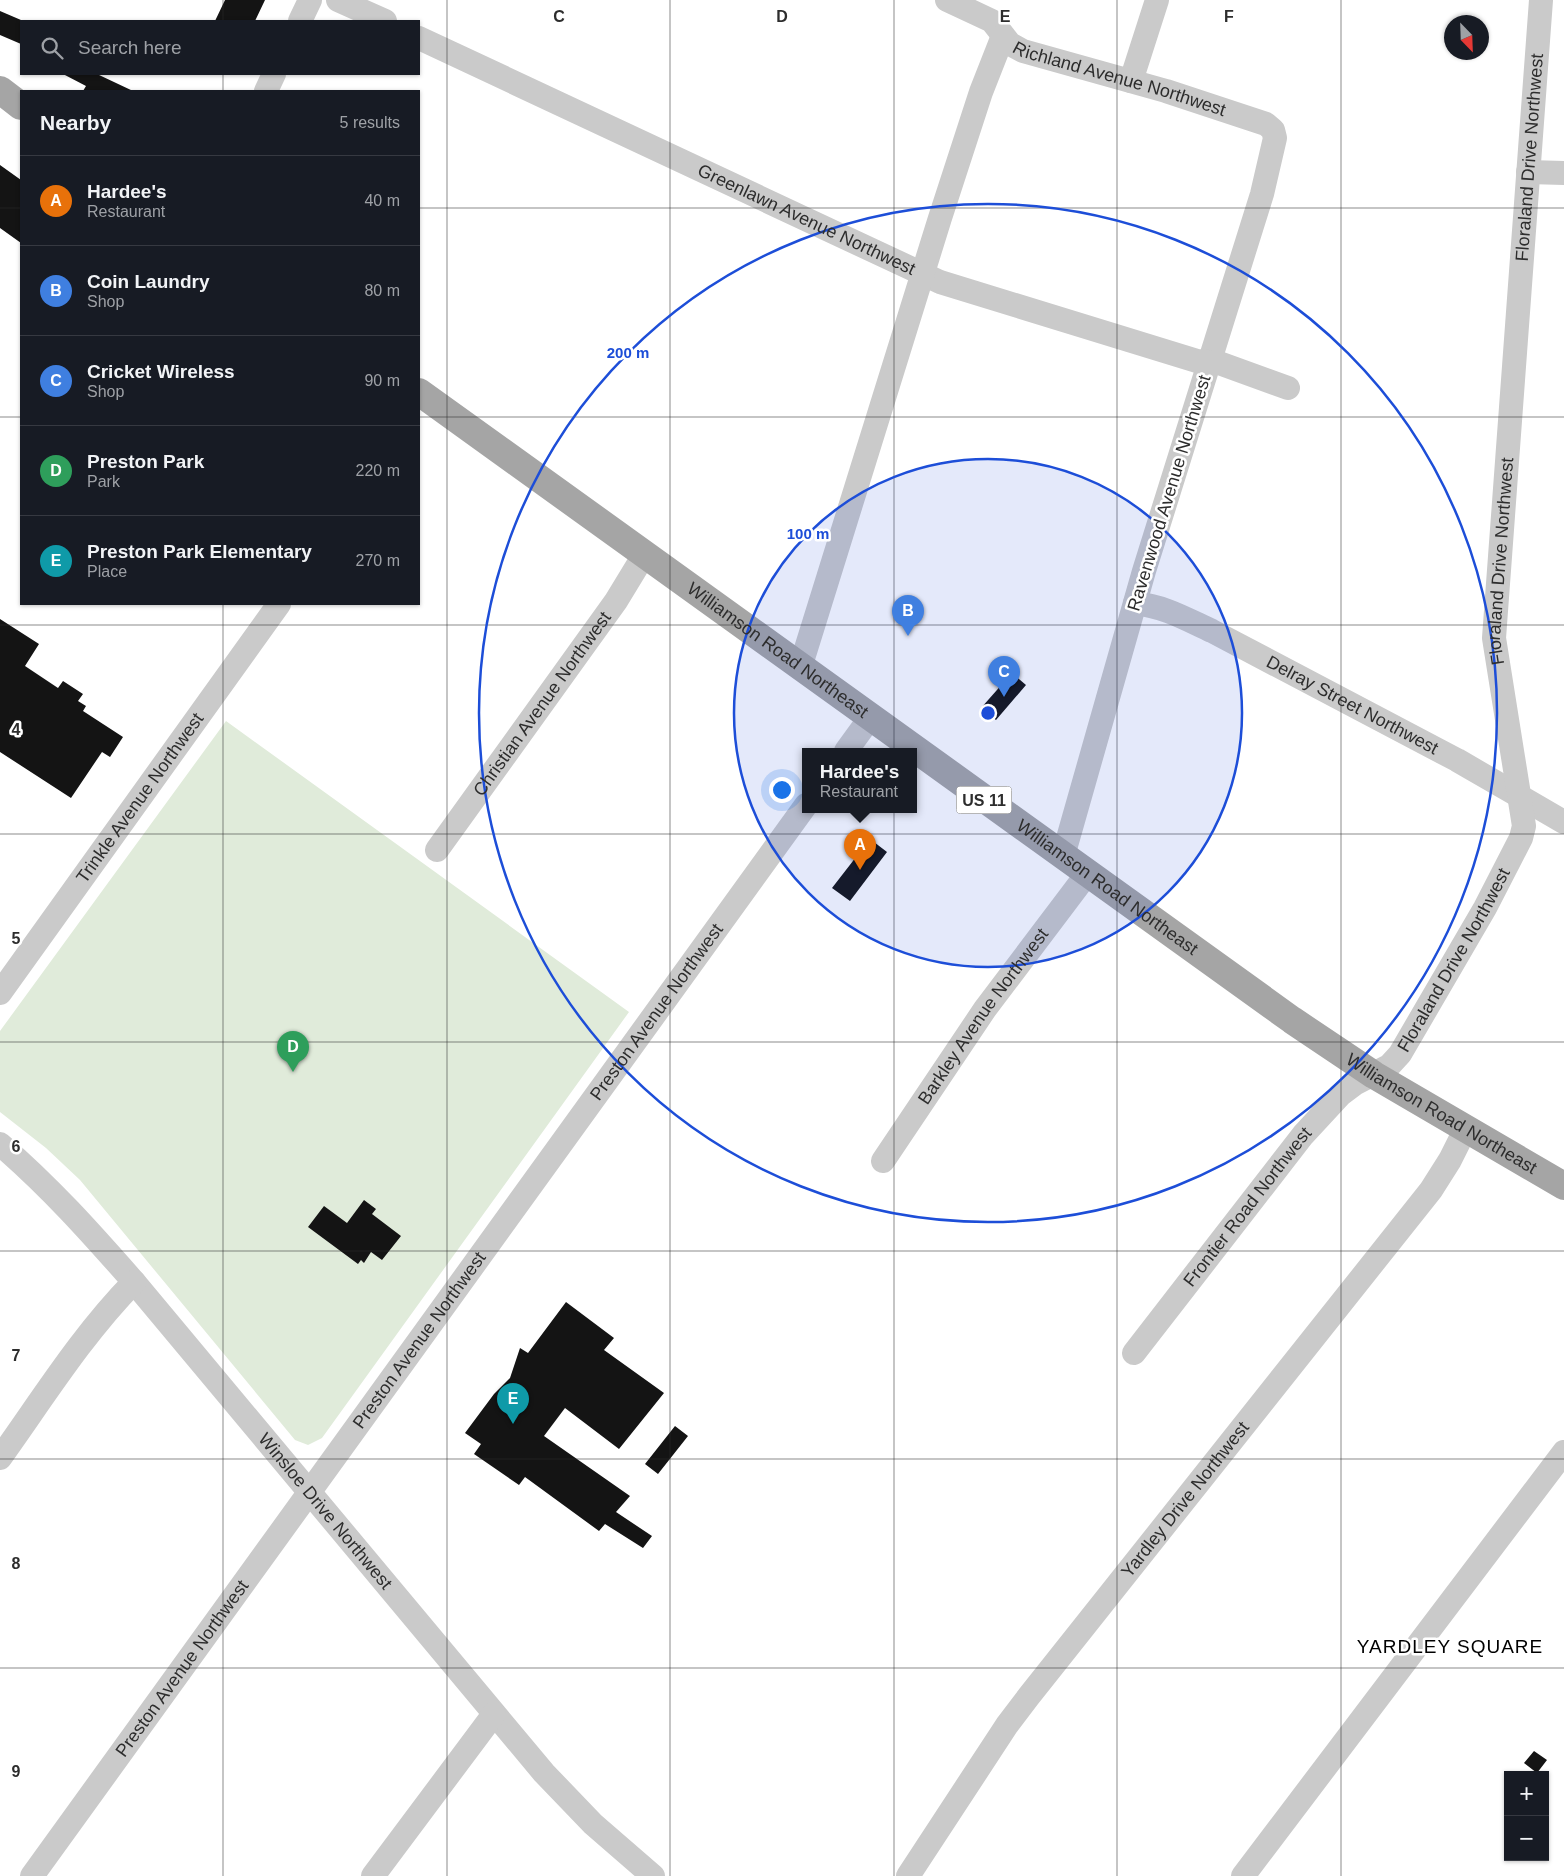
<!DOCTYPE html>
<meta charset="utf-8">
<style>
:root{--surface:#171b24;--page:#20242c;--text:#f1f3f6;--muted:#9ea1a6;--line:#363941;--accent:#e7402b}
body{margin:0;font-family:Helvetica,sans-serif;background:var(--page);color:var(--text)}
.controls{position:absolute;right:15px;bottom:15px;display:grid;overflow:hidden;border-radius:0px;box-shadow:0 1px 4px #0004}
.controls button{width:45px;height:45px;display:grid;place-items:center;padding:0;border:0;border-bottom:1px solid var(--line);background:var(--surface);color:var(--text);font:25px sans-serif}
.compass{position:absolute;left:1444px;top:15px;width:45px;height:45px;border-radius:50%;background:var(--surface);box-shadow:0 1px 4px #0004;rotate:157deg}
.you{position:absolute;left:781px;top:789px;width:18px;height:18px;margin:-12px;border:4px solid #fff;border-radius:50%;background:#1a73e8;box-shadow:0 0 0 8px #1a73e833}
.badge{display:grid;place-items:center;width:32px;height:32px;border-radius:50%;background:var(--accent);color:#fff;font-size:16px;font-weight:700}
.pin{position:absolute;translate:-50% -41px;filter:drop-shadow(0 1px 2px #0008)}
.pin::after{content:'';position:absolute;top:26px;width:18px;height:15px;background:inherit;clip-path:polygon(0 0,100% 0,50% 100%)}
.popup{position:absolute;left:802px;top:748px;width:115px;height:65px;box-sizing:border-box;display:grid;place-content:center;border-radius:0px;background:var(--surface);filter:drop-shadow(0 1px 4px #0005);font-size:16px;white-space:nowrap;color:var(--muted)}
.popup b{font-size:19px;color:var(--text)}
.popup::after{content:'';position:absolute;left:50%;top:100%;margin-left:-10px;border:10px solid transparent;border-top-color:var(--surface)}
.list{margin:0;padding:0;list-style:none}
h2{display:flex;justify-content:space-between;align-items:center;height:65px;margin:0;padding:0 20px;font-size:21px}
h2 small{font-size:16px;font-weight:400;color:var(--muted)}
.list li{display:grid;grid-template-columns:32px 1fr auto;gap:15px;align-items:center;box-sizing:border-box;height:90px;padding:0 20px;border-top:1px solid var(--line)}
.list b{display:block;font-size:19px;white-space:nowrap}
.list p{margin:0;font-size:16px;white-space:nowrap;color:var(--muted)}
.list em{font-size:16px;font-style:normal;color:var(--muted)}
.icon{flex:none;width:28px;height:28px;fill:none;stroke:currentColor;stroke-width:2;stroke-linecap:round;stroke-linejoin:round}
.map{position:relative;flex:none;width:1564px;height:1876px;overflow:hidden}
.search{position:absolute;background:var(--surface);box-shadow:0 1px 4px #0004;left:20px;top:20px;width:400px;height:55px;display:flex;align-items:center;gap:12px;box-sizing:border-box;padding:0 18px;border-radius:0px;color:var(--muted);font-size:19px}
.panel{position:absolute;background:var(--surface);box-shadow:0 1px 4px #0004;left:20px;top:90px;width:400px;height:515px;border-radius:0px}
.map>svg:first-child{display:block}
.green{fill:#e0ebda}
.building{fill:#141414}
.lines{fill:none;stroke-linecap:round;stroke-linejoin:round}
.minor{stroke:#cacaca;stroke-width:24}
.major{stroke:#a5a5a5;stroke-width:28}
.grid{fill:none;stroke:#2d2d2d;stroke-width:1;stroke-opacity:0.55}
.ring{fill:none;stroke:#1d4ed8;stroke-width:2.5}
.labels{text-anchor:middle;stroke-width:5;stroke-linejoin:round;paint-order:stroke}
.shield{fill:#fff;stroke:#6c6c6c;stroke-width:1}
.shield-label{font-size:16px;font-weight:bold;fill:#2d2d2d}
.street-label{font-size:18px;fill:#2d2d2d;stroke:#fff}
.neighbourhood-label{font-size:19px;letter-spacing:1px;fill:#000;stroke:#fff}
.grid-label{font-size:16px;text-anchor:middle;font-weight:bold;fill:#2d2d2d;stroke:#fff;stroke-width:5;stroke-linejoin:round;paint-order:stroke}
.centre{fill:#1d4ed8;stroke:#fff;stroke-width:2.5}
.ring-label{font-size:15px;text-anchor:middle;font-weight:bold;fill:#1d4ed8;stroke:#fff;stroke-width:5;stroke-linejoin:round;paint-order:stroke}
</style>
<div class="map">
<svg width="1564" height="1876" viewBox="0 0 1564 1876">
<rect width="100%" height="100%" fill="#fff"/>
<path class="green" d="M226,721L629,1012L322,1438L308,1445L295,1440L80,1180L46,1148L0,1112V1031Z"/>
<path class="building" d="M225,0H265L255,21H215Z
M0,11L21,20V44L0,35Z
M63,74H97L133,91H83L86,86Z
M0,165L21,180V243L0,228Z
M0,619L39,644L25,666L58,688L63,681L83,694L78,701L86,706L83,711L123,737L110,757L102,752L71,798L0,752Z
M1012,673L1026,685L996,720L981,708Z
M870,839L887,852L850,901L832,888Z
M364,1200L376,1209L372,1214L401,1236L382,1260L371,1252L364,1263L361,1260L358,1264L308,1227L324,1206L347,1223Z
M566,1302L614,1338L604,1350L664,1393L619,1449L565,1408L544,1436L630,1496L616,1512L652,1536L643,1548L605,1524L599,1531L525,1477L519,1485L474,1454L481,1444L465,1433L494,1394L510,1378L520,1348L528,1353Z
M675,1426L688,1436L658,1474L645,1464Z
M1534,1751L1547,1760L1537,1773L1524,1763Z"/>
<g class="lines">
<g class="minor">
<path d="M338,0L385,21"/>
<path id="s1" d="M947,0L992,21L1010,44L1023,51L1166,91L1266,124L1273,130L1275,138L1262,194L1144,571L1063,856"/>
<path d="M300,21L310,0"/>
<path id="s2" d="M419,38L940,282L1197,361L1219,363L1288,388"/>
<path d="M1131,81L1157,0"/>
<path d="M266,91L274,74"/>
<path d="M1528,172L1564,173"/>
<path id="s3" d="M1135,603C1166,607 1184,618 1212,631L1457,760L1564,822"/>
<path d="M800,668L940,218L981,92L1003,36"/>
<path d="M846,751L870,718"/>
<path id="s4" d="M437,850L616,601L644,555"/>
<path id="s5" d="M0,993L279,604"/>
<path id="s6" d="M0,1144C49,1186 91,1233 134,1282L544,1773L593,1824L653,1876"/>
<path id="s7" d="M883,1161L985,1009L1087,874"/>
<path id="s8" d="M1134,1353L1303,1135L1340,1095L1356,1083L1389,1066L1400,1054L1485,908L1521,838L1524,826L1494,638L1541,0"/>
<path d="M0,1458C43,1398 82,1335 134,1282"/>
<path id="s9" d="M32,1876L806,805"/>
<path d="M373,1876L494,1714"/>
<path id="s10" d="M908,1876L1007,1725L1029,1696L1431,1190L1450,1160L1466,1128"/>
<path d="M1243,1876L1564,1452"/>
</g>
<g class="major">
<path d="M0,90L21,106"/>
<path id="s11" d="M419,392L1292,1020L1374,1075L1564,1186"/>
</g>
</g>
<path class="grid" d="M223,0V21M447,0V1876M670,0V1876M894,0V1876M1117,0V1876M1341,0V1876M223,74V91M0,208H21M419,208H1564M0,417H21M419,417H1564M223,604V1876M0,625H1564M0,834H1564M0,1042H1564M0,1251H1564M0,1459H1564M0,1668H1564"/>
<circle cx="988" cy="713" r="254" fill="#1d4ed8" fill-opacity=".12"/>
<g class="ring">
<circle cx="988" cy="713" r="254"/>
<circle cx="988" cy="713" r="509"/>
</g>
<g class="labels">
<rect class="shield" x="956.5" y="786.5" width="55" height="27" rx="4"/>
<g class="shield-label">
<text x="984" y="806">US 11</text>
</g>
<g class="street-label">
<text dy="6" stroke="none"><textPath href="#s1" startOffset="194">Richland Avenue Northwest</textPath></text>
<text dy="6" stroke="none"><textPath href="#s8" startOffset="1336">Floraland Drive Northwest</textPath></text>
<text dy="6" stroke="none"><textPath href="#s2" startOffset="428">Greenlawn Avenue Northwest</textPath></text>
<text transform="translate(1169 493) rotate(-73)" y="6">Ravenwood Avenue Northwest</text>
<text dy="6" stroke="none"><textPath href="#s8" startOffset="931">Floraland Drive Northwest</textPath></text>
<text dy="6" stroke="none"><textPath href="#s11" startOffset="442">Williamson Road Northeast</textPath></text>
<text dy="6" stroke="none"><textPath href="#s4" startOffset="180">Christian Avenue Northwest</textPath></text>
<text dy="6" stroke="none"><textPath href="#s3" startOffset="241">Delray Street Northwest</textPath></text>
<text dy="6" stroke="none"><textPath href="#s5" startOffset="240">Trinkle Avenue Northwest</textPath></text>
<text dy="6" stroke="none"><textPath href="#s11" startOffset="848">Williamson Road Northeast</textPath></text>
<text dy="6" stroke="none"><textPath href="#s8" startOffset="512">Floraland Drive Northwest</textPath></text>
<text dy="6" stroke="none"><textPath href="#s9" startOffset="1066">Preston Avenue Northwest</textPath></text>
<text dy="6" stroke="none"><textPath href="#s7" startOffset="176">Barkley Avenue Northwest</textPath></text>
<text dy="6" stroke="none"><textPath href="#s11" startOffset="1252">Williamson Road Northeast</textPath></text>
<text dy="6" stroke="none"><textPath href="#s8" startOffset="185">Frontier Road Northwest</textPath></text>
<text dy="6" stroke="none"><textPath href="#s9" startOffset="661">Preston Avenue Northwest</textPath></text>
<text dy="6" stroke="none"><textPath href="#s10" startOffset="468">Yardley Drive Northwest</textPath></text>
<text dy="6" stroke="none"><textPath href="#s6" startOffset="491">Winsloe Drive Northwest</textPath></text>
<text dy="6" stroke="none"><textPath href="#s9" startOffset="256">Preston Avenue Northwest</textPath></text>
</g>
<g class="neighbourhood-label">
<text x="1450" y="1653">YARDLEY SQUARE</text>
</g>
</g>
<g class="grid-label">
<text x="559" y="22">C</text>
<text x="782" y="22">D</text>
<text x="1005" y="22">E</text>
<text x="1229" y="22">F</text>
<text x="16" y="735">4</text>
<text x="16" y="944">5</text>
<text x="16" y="1152">6</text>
<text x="16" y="1361">7</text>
<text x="16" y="1569">8</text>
<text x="16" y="1777">9</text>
</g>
<circle cx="988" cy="713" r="8" class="centre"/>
<g class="ring-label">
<text x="628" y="358">200 m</text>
<text x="808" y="539">100 m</text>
</g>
</svg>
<div class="controls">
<button>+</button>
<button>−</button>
</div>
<svg class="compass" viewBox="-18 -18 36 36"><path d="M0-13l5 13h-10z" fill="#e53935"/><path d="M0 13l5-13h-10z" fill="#9ea1a6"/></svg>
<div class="you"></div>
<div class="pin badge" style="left:860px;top:870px;background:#e8710a">A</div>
<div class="popup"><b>Hardee's</b>Restaurant</div>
<div class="pin badge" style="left:908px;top:636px;background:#3f7fe0">B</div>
<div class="pin badge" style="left:1004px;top:697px;background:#3f7fe0">C</div>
<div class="pin badge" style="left:293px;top:1072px;background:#2e9e5b">D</div>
<div class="pin badge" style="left:513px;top:1424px;background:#0f9aa8">E</div>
<div class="search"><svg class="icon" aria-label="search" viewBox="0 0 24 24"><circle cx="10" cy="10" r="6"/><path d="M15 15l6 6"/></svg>Search here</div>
<section class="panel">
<h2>Nearby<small>5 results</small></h2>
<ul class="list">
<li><span class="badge" style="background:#e8710a">A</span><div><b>Hardee's</b><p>Restaurant</p></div><em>40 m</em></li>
<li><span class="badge" style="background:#3f7fe0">B</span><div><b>Coin Laundry</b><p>Shop</p></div><em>80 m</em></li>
<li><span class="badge" style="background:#3f7fe0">C</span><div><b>Cricket Wireless</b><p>Shop</p></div><em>90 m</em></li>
<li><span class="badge" style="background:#2e9e5b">D</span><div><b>Preston Park</b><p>Park</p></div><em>220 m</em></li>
<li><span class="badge" style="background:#0f9aa8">E</span><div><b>Preston Park Elementary</b><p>Place</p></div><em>270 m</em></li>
</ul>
</section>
</div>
